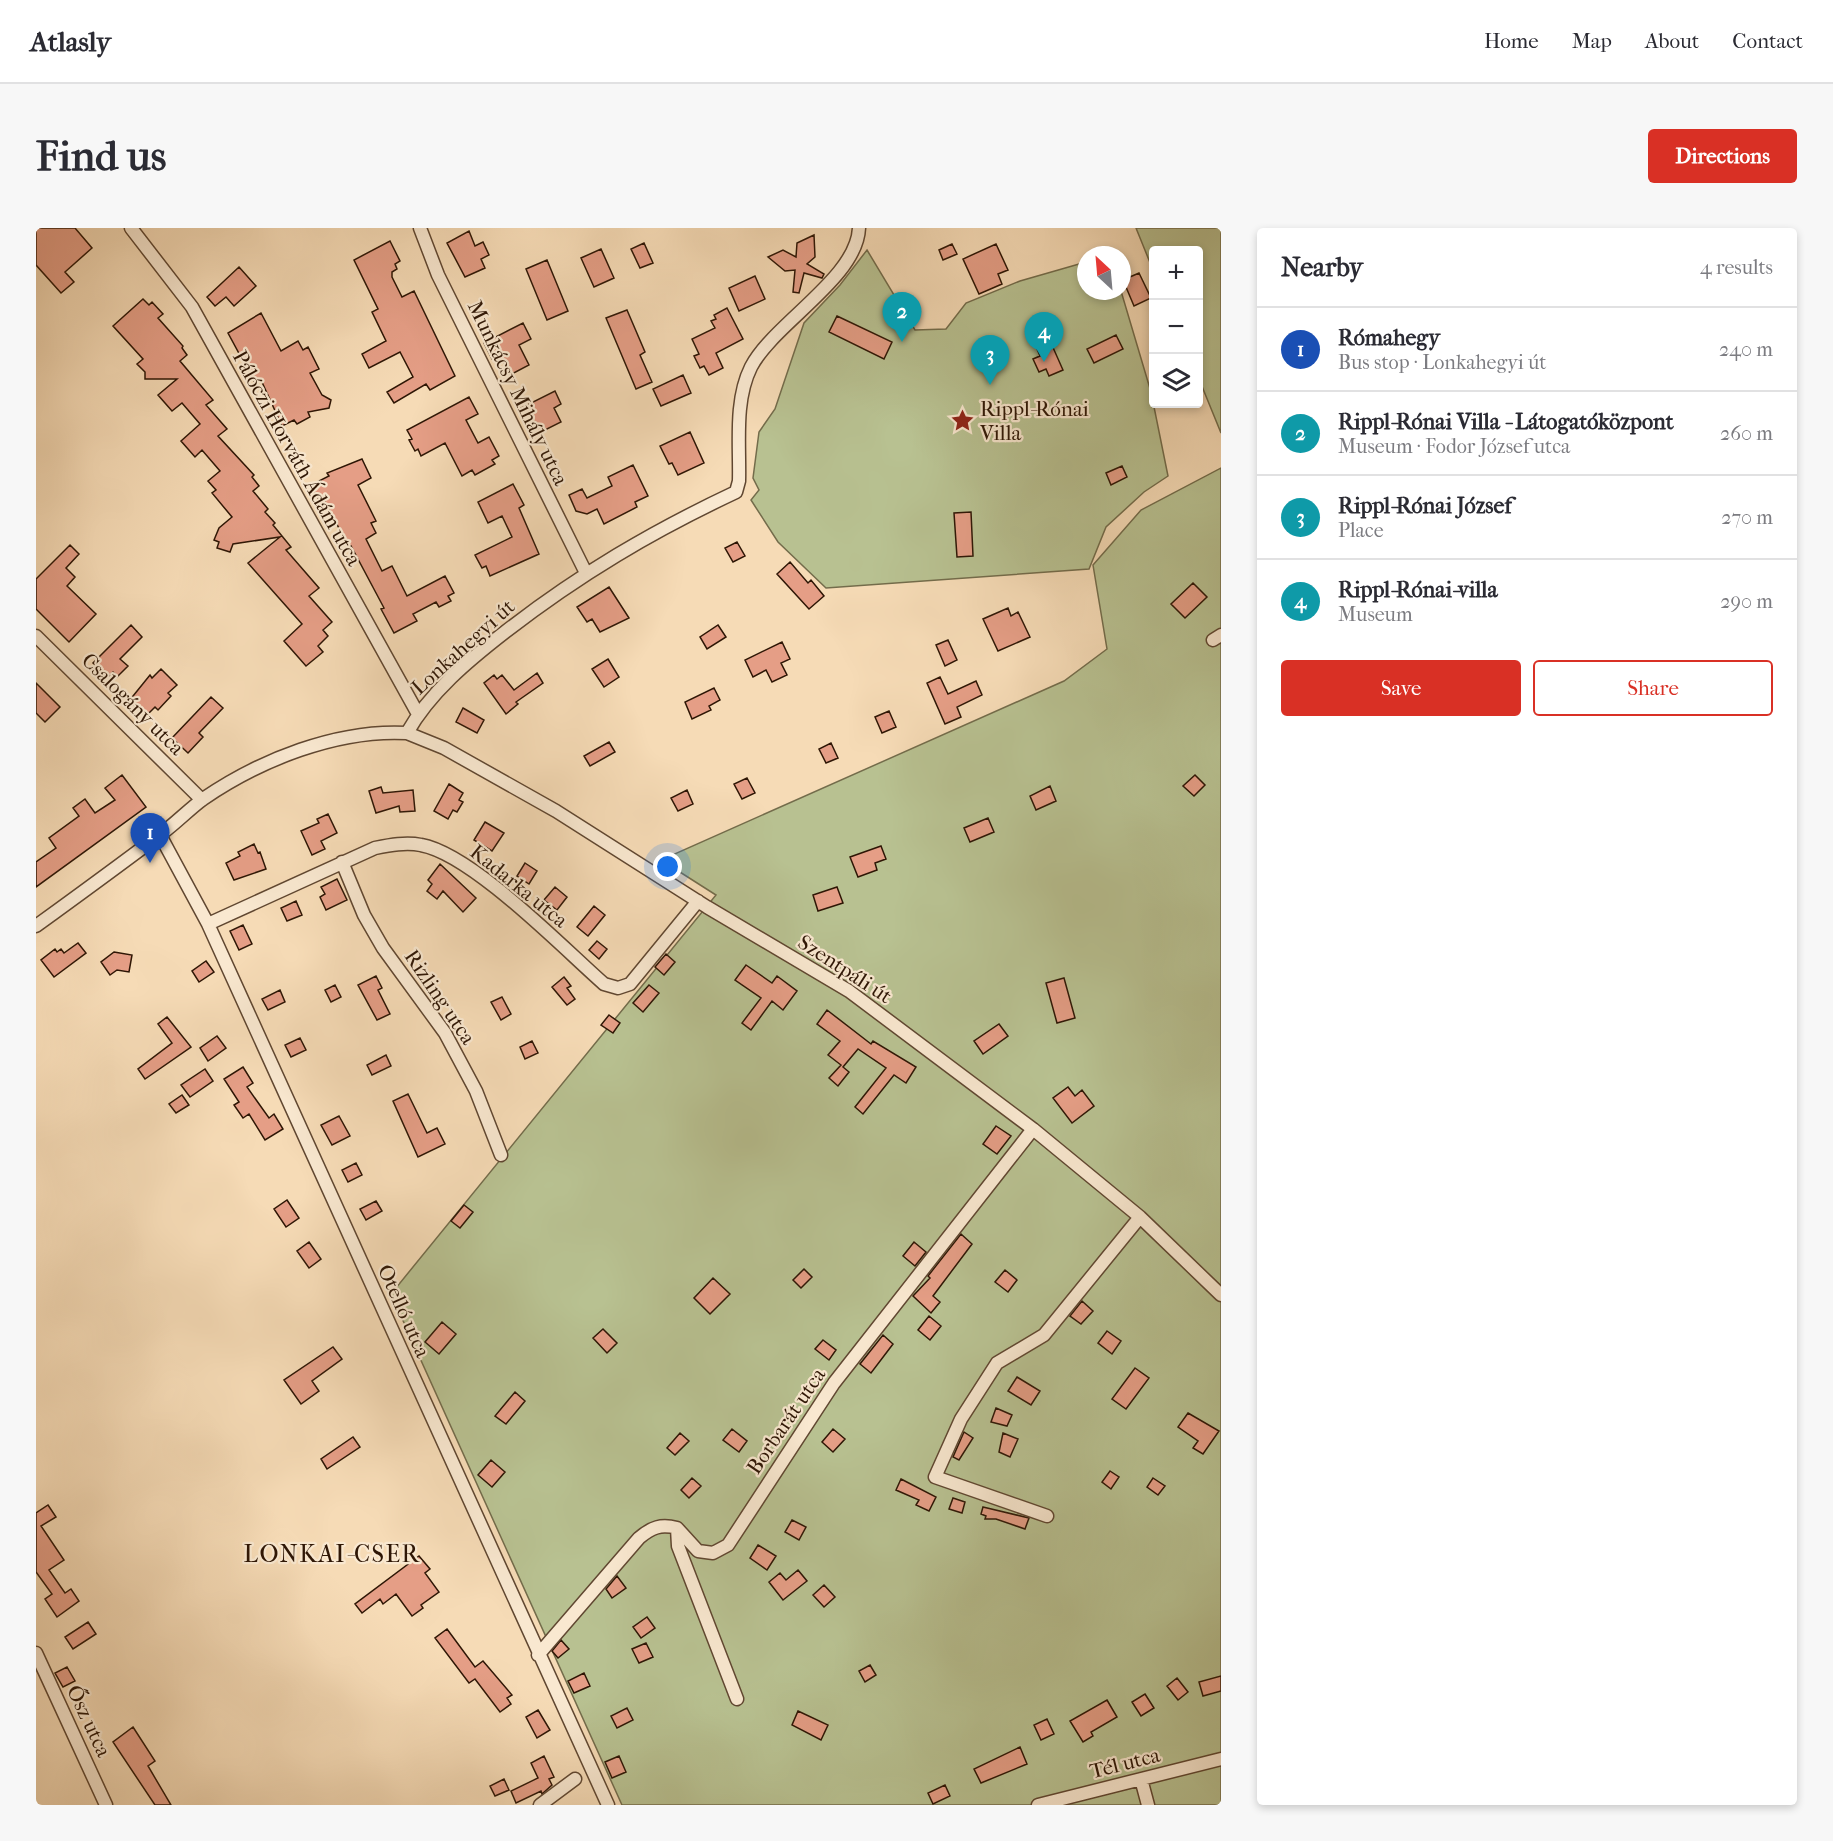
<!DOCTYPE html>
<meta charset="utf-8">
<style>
:root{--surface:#fff;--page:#f7f7f7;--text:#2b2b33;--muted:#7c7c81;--line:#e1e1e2;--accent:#d93025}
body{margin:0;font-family:"IM FELL French Canon",serif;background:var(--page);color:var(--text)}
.controls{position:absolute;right:18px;top:18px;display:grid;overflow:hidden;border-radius:6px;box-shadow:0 3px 9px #0003}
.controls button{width:54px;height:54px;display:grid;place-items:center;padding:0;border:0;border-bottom:2px solid var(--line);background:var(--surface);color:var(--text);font:30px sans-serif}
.compass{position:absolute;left:1041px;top:18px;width:54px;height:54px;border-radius:50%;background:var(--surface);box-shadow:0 3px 9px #0003;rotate:334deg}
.you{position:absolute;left:632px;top:639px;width:21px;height:21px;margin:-15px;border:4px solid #fff;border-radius:50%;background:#1a73e8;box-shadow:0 0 0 9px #1a73e833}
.badge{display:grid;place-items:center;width:39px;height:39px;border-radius:50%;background:var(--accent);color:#fff;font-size:20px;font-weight:700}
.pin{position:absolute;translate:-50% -50px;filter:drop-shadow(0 2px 3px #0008)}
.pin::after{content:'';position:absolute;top:32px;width:21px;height:18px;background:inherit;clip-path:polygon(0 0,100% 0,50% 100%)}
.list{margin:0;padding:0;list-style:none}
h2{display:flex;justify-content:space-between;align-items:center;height:78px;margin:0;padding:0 24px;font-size:26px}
h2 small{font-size:20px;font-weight:400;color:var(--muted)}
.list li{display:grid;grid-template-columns:39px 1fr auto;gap:18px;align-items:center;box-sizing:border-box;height:84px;padding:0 24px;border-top:2px solid var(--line)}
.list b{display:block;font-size:22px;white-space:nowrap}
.list p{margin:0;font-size:20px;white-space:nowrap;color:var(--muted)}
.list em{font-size:20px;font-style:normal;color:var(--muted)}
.actions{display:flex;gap:12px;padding:18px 24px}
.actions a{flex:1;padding:14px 0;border:2px solid var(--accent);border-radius:6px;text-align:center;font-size:21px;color:var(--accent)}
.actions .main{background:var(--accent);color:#fff}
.icon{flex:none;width:33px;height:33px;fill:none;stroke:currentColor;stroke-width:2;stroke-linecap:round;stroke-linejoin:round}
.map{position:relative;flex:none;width:1185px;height:1577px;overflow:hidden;border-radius:6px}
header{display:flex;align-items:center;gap:36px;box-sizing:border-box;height:84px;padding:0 30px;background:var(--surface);border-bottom:2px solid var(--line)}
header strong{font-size:28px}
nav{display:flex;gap:33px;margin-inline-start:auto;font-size:21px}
.intro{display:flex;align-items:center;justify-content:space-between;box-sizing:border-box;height:144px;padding:0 36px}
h1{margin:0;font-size:42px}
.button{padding:15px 27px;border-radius:6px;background:var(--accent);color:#fff;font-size:21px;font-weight:700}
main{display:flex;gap:36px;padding:0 36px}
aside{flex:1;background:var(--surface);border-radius:6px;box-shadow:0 3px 9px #0003}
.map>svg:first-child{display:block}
.green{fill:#b8c191;stroke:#736c4b;stroke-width:1.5}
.building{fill:#e59e86;stroke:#2e1605;stroke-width:1.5}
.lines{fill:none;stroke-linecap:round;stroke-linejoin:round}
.minor-casing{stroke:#604731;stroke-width:15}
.minor{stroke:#f9e8d0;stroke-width:12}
.labels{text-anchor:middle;stroke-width:4.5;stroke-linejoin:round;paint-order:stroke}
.street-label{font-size:21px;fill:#2e1605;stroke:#f9e8d0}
.poi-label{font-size:21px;fill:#2e1605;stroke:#f9e8d0;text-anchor:start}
.quarter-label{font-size:24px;letter-spacing:1.5px;fill:#2e1605;stroke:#f9e8d0}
</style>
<header>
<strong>Atlasly</strong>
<nav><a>Home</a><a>Map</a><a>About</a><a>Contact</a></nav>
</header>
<div class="intro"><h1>Find us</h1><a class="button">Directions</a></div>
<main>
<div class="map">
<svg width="1185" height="1577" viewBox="0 0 1185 1577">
<rect width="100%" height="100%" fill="#f6dbb6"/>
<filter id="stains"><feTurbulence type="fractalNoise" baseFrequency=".00333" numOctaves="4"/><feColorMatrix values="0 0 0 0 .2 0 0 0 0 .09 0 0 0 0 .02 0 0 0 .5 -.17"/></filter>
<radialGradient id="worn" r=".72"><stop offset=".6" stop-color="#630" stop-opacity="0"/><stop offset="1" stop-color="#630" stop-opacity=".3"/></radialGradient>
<path class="green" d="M1100,0H1185V205L1163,151L1162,22H1118L1117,42Z
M831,22L879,102L910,101L930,75L984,53L1050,34V63H1085L1115,164L1132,248L1108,264L1070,299L1053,341L790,360L742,314L715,272L723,262L717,250L723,204L739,181L768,95L804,57Z
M1185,240V1577H586L355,1066L680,667L625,632L1028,453L1071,421L1057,337L1105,282Z"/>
<path class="building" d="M0,0H39L56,20L29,44L38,54L25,65L0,37Z
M433,3L439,18L447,14L453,27L445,31L449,40L429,49L411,15Z
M778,7L779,29L771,36L788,46L786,50L768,45L763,65L757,64L759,42L749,43L732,29L747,22L760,29L761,15Z
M354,13L364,33L359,36L361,41L356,44V49L366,69L378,63L419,148L394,162L390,156L358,175L351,164L377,149L364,124L333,140L326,126L350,113L336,84L342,81L318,32Z
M608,15L617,35L604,40L595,21Z
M916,16L921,26L907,32L903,22Z
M960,16L972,42L962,46L966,56L943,66L927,31Z
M565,21L578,50L558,59L545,30Z
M511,32L532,83L511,92L490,41Z
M203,39L220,58L198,78L190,69L179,78L171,69Z
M1103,45L1115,70L1098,78L1087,52Z
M719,48L729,71L703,83L693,60Z
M107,71L113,77L116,74L127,86L122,90L147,118L146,120L151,127L144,133L177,172L170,177L191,201L182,208L218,247L216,249L223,258L217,263L232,281L229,284L239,295L237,297L255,319L250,322L283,360L273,368L296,394L287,402L292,408L282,418L287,424L270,438L248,413L266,396L212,335L244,309L197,316L194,324L181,320L183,314L178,312L183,300L196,289L176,265L180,262L172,253L184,243L166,222L159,229L145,213L164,196L146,175L136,183L122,167L141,151H109V144L101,136L107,131L77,98Z
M691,80L707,111L680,125L687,140L673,147L668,138L664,140L658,128L663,126L656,111L679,100L675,93L680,91L678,87Z
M591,82L609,124L604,127L616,154L600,161L570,90Z
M225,85L245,123L262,113L267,122L272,119L283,141L274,145L286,167L295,172L293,180L272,184L274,189L261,196L258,192L246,198L225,152L219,155L192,105Z
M801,88L856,114L848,131L793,104Z
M487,95L495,111L483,117L493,137L474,147L465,129L456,131L448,115Z
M1080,107L1087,121L1058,135L1051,121Z
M1015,115L1027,142L1013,148L1010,141L1003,144L997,131L1004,128L1001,121Z
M647,147L655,165L625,178L617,161Z
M519,163L525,176L518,180L525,194L503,205L496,190L489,194L483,181Z
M433,169L442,186L430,192L442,215L453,209L463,228L456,232L459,236L439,247L436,242L426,248L409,215L385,228L382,221L379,223L373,212L376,211L371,202Z
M654,204L668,235L642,247L636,235L633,236L624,218Z
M326,231L335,250L322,257L340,293L335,295L340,305L330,311L346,343L356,338L371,368L409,348L418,365L412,368L415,373L403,379L400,374L377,386L381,393L358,405L345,381L348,380L315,318L313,319L289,274L285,276L275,257L293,248L291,245Z
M597,237L612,268L599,274L601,279L568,296L561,281L551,286L540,283L533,267L546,261L551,270L576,258L572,249Z
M1086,238L1091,249L1075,257L1070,245Z
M477,256L488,277L483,280L503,326L454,348L450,338L446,340L439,327L476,309L466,288L452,295L442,274Z
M935,284L937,328L921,329L918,285Z
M701,314L709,328L697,334L689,320Z
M34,317L43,326L30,340L39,349L31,358L60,386L33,414L0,381V351Z
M754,334L772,355L775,352L788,368L773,381L741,346Z
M1157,355L1171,369L1149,390L1135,376Z
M573,359L593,390L564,404L556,391L551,394L541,379Z
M972,380L975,388L982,384L994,409L962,423L947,391Z
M95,397L106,409L84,431L92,438L81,449L77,444L72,449L57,435Z
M682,397L690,409L671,421L664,409Z
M912,412L921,432L909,438L900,417Z
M746,414L754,431L745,435L751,447L736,454L730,442L717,449L709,432Z
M572,431L583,449L568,459L556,441Z
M125,441L141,457L132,465L135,468L122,482L119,479L109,489L93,473L114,447L116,450Z
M501,445L507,455L480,474L482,476L470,486L448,455L458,447L461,451L466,447L478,462Z
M904,449L912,466L940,453L946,467L921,479L925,489L909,496L891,455Z
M0,455L24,479L9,494L0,485Z
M678,460L684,472L673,478L675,482L656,491L649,474Z
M175,469L187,480L163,505L167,509L152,525L136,510Z
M427,480L448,492L441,505L420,494Z
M853,483L860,499L846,505L839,489Z
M573,514L579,524L554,538L548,528Z
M795,515L802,530L790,535L783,521Z
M86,547L110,579L0,659V634L20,620L13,610L43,588L37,580L49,571L59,585L79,572L69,560Z
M1159,547L1169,557L1158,568L1147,558Z
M711,550L719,565L706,571L698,556Z
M413,556L427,565L423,572L427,574L421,584L417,582L412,591L398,583Z
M1014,558L1020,573L1000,582L994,568Z
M345,559L347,565L377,562L379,583L364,584L363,578L340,585L333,563Z
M651,562L657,576L642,583L635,570Z
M292,586L301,605L285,613L289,621L276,627L265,603L283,595L281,591Z
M952,590L958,604L934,614L928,600Z
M449,594L468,605L456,623L438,612Z
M218,616L222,625L224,624L230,641L198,652L190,635L204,628L202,624Z
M845,618L850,631L839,635L841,642L822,649L814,629Z
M489,635L501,643L493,656L481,648Z
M404,636L440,670L427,684L407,663L401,671L391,663L396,656L392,652Z
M301,651L311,672L290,682L284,669L289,666L285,659Z
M519,659L531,669L521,682L508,672Z
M801,659L807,675L782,683L777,667Z
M260,673L266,687L251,693L245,680Z
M558,678L569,687L552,708L541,699Z
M207,697L216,716L203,722L194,703Z
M561,713L571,721L563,731L553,722Z
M42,715L50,725L18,749L5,732L19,721L21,724L25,721L28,725Z
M78,724L96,727L93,744L81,742L74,747L65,734Z
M630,726L639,734L628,747L619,739Z
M170,733L178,744L163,754L156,743Z
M710,737L736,755L741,748L761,763L747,782L736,773L715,802L706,795L725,770L699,752Z
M340,748L346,760L342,762L354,786L341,792L322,757Z
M528,749L535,758L531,760L539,771L531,777L516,759Z
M1028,750L1039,790L1021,795L1010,755Z
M299,757L305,769L295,774L289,762Z
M613,757L623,765L607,784L597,775Z
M244,762L249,774L232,782L226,771Z
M466,769L475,786L465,792L455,774Z
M791,782L835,816L837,813L880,839L870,855L858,847L827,886L819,879L850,840L822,821L807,839L813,844L802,858L793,850L805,837L792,827L804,813L781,796Z
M573,787L584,795L577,805L565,797Z
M131,789L155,819L109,851L102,841L136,815L122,796Z
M963,796L972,808L947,826L938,813Z
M181,808L190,820L172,833L164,820Z
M264,810L270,822L255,829L249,817Z
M496,813L502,825L489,831L484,819Z
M350,827L355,838L336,847L331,837Z
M207,839L217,855L211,859L233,890L238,886L247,901L229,912L213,886L207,890L198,877L203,874L188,851Z
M169,841L177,853L154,869L145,857Z
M1032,859L1039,868L1046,862L1058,878L1036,895L1017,870Z
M372,866L391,905L401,900L409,916L382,929L357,873Z
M146,867L153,877L140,885L133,876Z
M303,888L314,908L296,917L285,897Z
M960,898L975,908L961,926L947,916Z
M320,935L326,947L312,954L306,942Z
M251,972L263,990L250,999L238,981Z
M340,973L346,983L330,992L324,981Z
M428,977L437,984L424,1000L415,993Z
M925,1006L936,1016L897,1068L904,1074L895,1085L877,1068L894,1050L892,1048Z
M273,1014L285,1031L273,1040L261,1023Z
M878,1014L890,1024L879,1038L867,1028Z
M768,1041L776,1049L765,1060L757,1052Z
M969,1042L981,1052L972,1064L959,1054Z
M677,1050L694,1066L674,1086L658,1070Z
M1046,1073L1057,1083L1045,1096L1034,1088Z
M893,1088L905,1098L894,1112L882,1102Z
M406,1094L420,1106L403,1126L389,1114Z
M567,1101L581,1115L571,1125L557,1110Z
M1071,1103L1085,1113L1076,1126L1062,1115Z
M847,1107L857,1116L835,1145L824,1136Z
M787,1112L800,1122L793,1132L779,1121Z
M297,1119L306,1131L276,1153L283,1163L265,1176L248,1152Z
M1099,1140L1113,1150L1090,1181L1076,1171Z
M981,1149L1004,1163L995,1177L972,1163Z
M479,1164L489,1173L470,1196L459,1188Z
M960,1180L976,1187L971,1198L955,1194Z
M1152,1185L1183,1203L1167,1226L1157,1220L1162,1213L1142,1199Z
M696,1201L711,1213L703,1224L687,1212Z
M797,1201L809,1211L797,1224L786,1214Z
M928,1204L937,1210L923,1232L917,1229Z
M644,1205L653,1213L639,1227L631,1220Z
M967,1205L982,1211L974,1229L963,1224Z
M317,1209L324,1219L291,1241L285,1231Z
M455,1232L469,1244L456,1259L442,1247Z
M1074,1243L1083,1249L1075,1261L1066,1254Z
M656,1250L665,1258L653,1270L645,1262Z
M1117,1250L1129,1258L1122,1267L1111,1259Z
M865,1251L900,1269L893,1283L880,1277L883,1272L860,1262Z
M917,1270L929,1274L926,1285L913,1281Z
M12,1277L20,1289L5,1298L28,1332L13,1342L29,1365L35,1361L43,1373L21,1389L9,1371L16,1366L0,1344V1285Z
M947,1279L993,1290L989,1301L960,1291H949L950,1288L945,1286Z
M756,1292L770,1299L763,1312L749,1304Z
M722,1317L740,1328L731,1342L714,1330Z
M383,1328L394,1341L389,1345L403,1364L385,1377L387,1380L376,1388L360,1366L347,1376L344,1371L326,1385L319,1376Z
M762,1342L771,1353L747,1372L733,1354L744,1345L750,1352Z
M581,1348L590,1360L576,1370L570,1361Z
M788,1357L799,1369L788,1379L777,1367Z
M611,1389L619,1400L605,1410L597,1399Z
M52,1394L60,1406L37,1421L29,1409Z
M411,1401L439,1439L447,1433L476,1467L471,1470L475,1476L464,1484L439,1451L433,1455L399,1410Z
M525,1412L533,1421L522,1430L516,1423Z
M610,1415L617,1429L603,1435L596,1421Z
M834,1437L840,1447L829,1454L823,1443Z
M31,1439L39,1453L27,1459L19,1445Z
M548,1445L554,1458L538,1465L532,1453Z
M1185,1448V1463L1167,1468L1163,1454Z
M1141,1450L1152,1464L1142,1472L1131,1458Z
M1109,1466L1118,1480L1105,1488L1096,1474Z
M1071,1472L1081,1489L1055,1504L1057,1508L1047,1514L1034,1493Z
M591,1480L597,1492L581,1500L575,1488Z
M502,1482L514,1502L501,1510L490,1489Z
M762,1483L792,1497L785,1512L756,1497Z
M1011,1491L1018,1506L1005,1512L998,1497Z
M97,1499L119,1533L112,1538L135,1577H119L77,1514Z
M984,1519L991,1536L945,1555L938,1541Z
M508,1528L518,1549L513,1551L516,1557L506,1566L505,1563L480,1575L475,1563L502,1550L495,1535Z
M583,1528L590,1544L576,1550L569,1534Z
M468,1551L473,1562L459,1568L454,1558Z
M909,1557L914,1568L897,1576L892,1565Z"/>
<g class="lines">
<defs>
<path id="minor" d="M95,0L156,79L382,486
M384,0L402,47L550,345
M0,408L166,572
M1177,412L1185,407
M371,505L408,520L520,583L671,679L813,763L997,901L1104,989L1185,1067
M124,607L172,696L572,1577
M306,634L328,687L347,720L409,805L440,863L465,927
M172,696L339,620C354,617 370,614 385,617C436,626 527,720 568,756L582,760L594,756L662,673
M0,698C40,669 81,639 121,609C137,598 151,583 167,571C224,532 301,501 371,505C394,464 433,432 469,404C544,346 615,304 700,264L703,253C704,217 698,173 715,139C738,95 821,50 823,0
M1011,1288L899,1249L925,1191L961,1135L1008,1107L1104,989
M641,1300L662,1323L677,1325L692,1317L798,1155L997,901
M641,1300L642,1318L701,1471
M0,1425L70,1577
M502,1427L603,1310C616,1299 625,1296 641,1300
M1105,1551L1112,1577
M504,1577L539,1551
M1002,1577L1185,1531"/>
</defs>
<use href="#minor" class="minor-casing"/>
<use href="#minor" class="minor"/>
</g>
<defs>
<symbol id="sight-bare" viewBox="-9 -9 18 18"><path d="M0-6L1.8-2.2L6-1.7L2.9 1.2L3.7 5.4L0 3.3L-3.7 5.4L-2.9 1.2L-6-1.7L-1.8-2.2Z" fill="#8f2418" stroke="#f9e8d0" stroke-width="2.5" paint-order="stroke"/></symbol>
</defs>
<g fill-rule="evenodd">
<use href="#sight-bare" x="910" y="176" width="33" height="33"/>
</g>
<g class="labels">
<g class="street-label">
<text transform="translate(482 165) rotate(64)" y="7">Munkácsy Mihály utca</text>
<text transform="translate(261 230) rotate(61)" y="7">Pálóczi Horváth Ádám utca</text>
<text transform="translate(427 419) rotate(-42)" y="7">Lonkahegyi út</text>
<text transform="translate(97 476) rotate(45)" y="7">Csalogány utca</text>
<text transform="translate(483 658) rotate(39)" y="7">Kadarka utca</text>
<text transform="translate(809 741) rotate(33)" y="7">Szentpáli út</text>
<text transform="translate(404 769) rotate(56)" y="7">Rizling utca</text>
<text transform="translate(368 1083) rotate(66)" y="7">Otelló utca</text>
<text transform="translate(750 1193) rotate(-56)" y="7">Borbarát utca</text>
<text transform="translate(53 1493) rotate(65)" y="7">Ősz utca</text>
<text transform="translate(1089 1535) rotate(-14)" y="7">Tél utca</text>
</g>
<g class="poi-label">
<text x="944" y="188">Rippl-Rónai<tspan x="944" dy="24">Villa</tspan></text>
</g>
<g class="quarter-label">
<text x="296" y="1334">LONKAI-CSER</text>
</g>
</g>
<rect width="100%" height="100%" filter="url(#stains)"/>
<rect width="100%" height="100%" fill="url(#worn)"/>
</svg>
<div class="controls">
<button>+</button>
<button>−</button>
<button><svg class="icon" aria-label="layers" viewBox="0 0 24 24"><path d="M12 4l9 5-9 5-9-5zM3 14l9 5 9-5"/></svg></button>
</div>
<svg class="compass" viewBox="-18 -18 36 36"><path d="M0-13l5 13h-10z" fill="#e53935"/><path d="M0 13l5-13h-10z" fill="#7c7c81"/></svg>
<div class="you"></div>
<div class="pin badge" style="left:114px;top:635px;background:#1a4fb4">1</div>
<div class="pin badge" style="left:866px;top:114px;background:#0f9aa8">2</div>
<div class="pin badge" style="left:954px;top:157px;background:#0f9aa8">3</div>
<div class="pin badge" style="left:1008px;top:134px;background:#0f9aa8">4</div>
</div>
<aside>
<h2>Nearby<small>4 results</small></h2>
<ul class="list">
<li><span class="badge" style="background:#1a4fb4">1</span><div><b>Rómahegy</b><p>Bus stop · Lonkahegyi út</p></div><em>240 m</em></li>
<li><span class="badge" style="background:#0f9aa8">2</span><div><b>Rippl-Rónai Villa - Látogatóközpont</b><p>Museum · Fodor József utca</p></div><em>260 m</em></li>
<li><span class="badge" style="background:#0f9aa8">3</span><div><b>Rippl-Rónai József</b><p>Place</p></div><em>270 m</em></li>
<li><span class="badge" style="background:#0f9aa8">4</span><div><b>Rippl-Rónai-villa</b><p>Museum</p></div><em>290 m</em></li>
</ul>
<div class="actions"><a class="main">Save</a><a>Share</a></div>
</aside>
</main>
